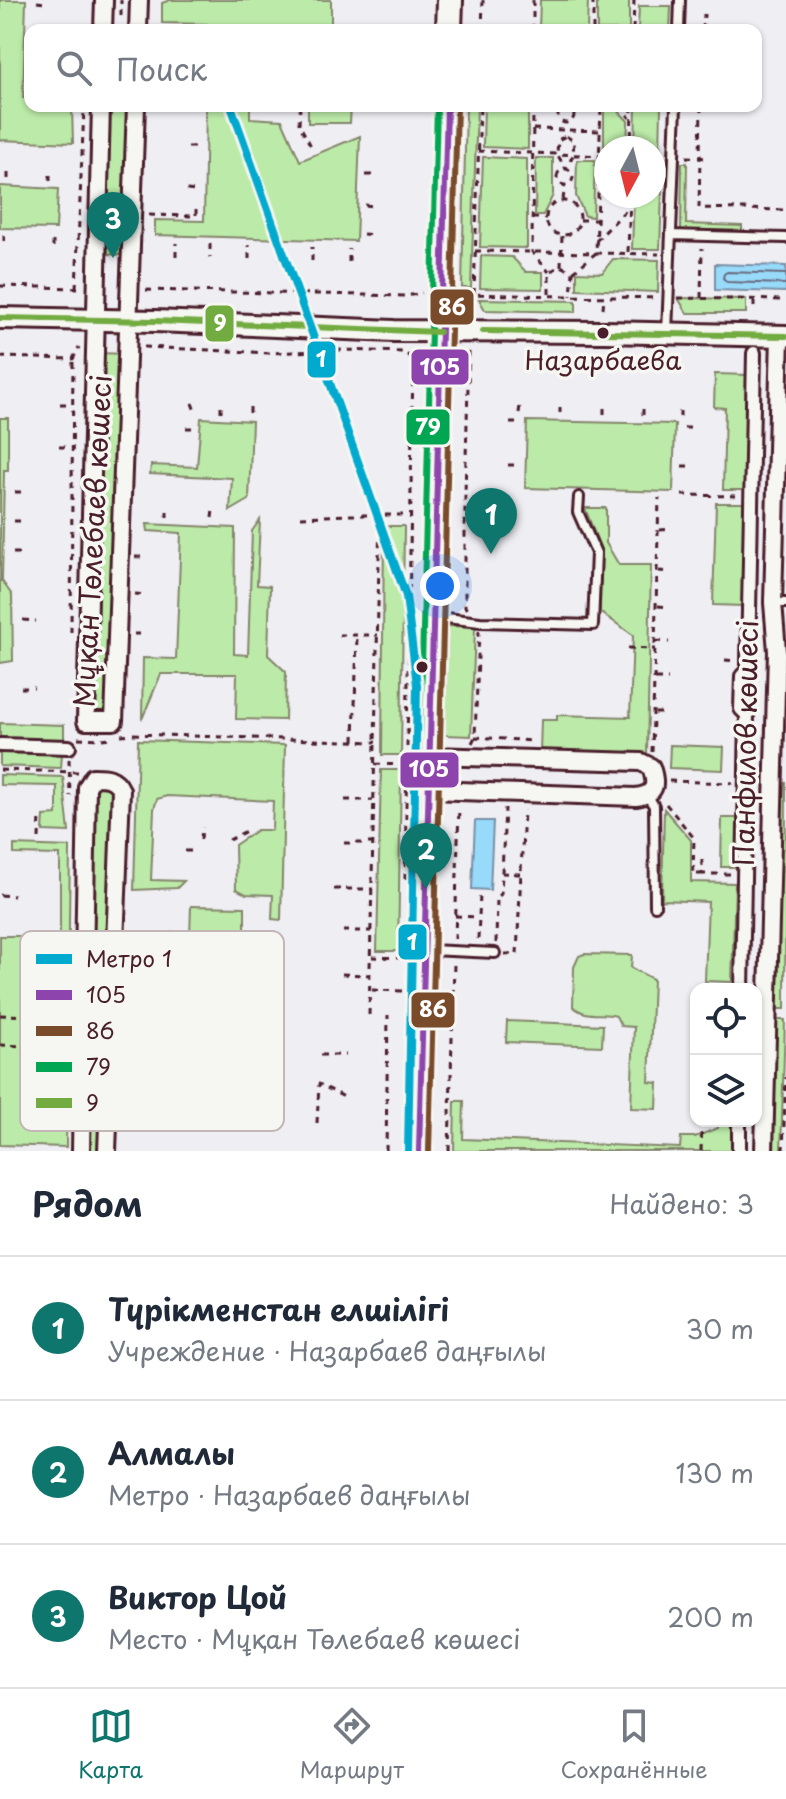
<!DOCTYPE html>
<html lang="ru">
<meta charset="utf-8">
<style>
:root{--surface:#fff;--page:#f6f6f7;--text:#1f2937;--muted:#747a83;--line:#e0e1e3;--accent:#0f766e}
body{margin:0;font-family:"Playpen Sans",sans-serif;background:var(--page);color:var(--text)}
.controls{position:absolute;right:24px;bottom:24px;display:grid;overflow:hidden;border-radius:16px;box-shadow:0 2px 6px #0004}
.controls button{width:72px;height:72px;display:grid;place-items:center;padding:0;border:0;border-bottom:2px solid var(--line);background:var(--surface);color:var(--text);font:40px sans-serif}
.compass{position:absolute;left:594px;top:136px;width:72px;height:72px;border-radius:50%;background:var(--surface);box-shadow:0 2px 6px #0004;rotate:187deg}
.you{position:absolute;left:440px;top:586px;width:28px;height:28px;margin:-20px;border:6px solid #fff;border-radius:50%;background:#1a73e8;box-shadow:0 0 0 12px #1a73e833}
.badge{display:grid;place-items:center;width:52px;height:52px;border-radius:50%;background:var(--accent);color:#fff;font-size:26px;font-weight:700}
.pin{position:absolute;translate:-50% -66px;filter:drop-shadow(0 2px 4px #0008)}
.pin::after{content:'';position:absolute;top:42px;width:28px;height:24px;background:inherit;clip-path:polygon(0 0,100% 0,50% 100%)}
.list{margin:0;padding:0;list-style:none}
h2{display:flex;justify-content:space-between;align-items:center;height:104px;margin:0;padding:0 32px;font-size:34px}
h2 small{font-size:26px;font-weight:400;color:var(--muted)}
.list li{display:grid;grid-template-columns:52px 1fr auto;gap:24px;align-items:center;box-sizing:border-box;height:144px;padding:0 32px;border-top:2px solid var(--line)}
.list b{display:block;font-size:30px;white-space:nowrap}
.list p{margin:0;font-size:26px;white-space:nowrap;color:var(--muted)}
.list em{font-size:26px;font-style:normal;color:var(--muted)}
.icon{flex:none;width:44px;height:44px;fill:none;stroke:currentColor;stroke-width:2;stroke-linecap:round;stroke-linejoin:round}
.map{position:relative;flex:none;width:786px;height:1151px;overflow:hidden}
.search{position:absolute;background:var(--surface);box-shadow:0 2px 6px #0004;left:24px;right:24px;top:24px;height:88px;display:flex;align-items:center;gap:20px;box-sizing:border-box;padding:0 28px;border-radius:16px;color:var(--muted);font-size:30px}
.sheet{height:536px;background:var(--surface)}
nav{display:flex;justify-content:space-around;align-items:center;box-sizing:border-box;height:112px;border-top:2px solid var(--line);background:var(--surface);font-size:22px;color:var(--muted)}
nav a{display:grid;justify-items:center;gap:4px}
nav .on{color:var(--accent)}
.map>svg:first-child{display:block}
.green{fill:#bceba9;stroke:#83856a;stroke-width:2}
.water{fill:#98dafa;stroke:#798fa7;stroke-width:2}
.lines{fill:none;stroke-linecap:round;stroke-linejoin:round}
.shore{stroke:#696a7e;stroke-width:2}
.service-casing{stroke:#4a1f2b;stroke-width:14}
.pedestrian-casing{stroke:#4a1f2b;stroke-width:18}
.minor-casing{stroke:#4a1f2b;stroke-width:22}
.tertiary-casing{stroke:#4a1f2b;stroke-width:26}
.secondary-casing{stroke:#4a1f2b;stroke-width:30}
.path{stroke:#4a1f2b;stroke-width:3;stroke-dasharray:6 6;stroke-linecap:butt}
.service{stroke:#f6f6f2;stroke-width:8}
.pedestrian{stroke:#f6f6f2;stroke-width:12}
.minor{stroke:#f6f6f2;stroke-width:16}
.tertiary{stroke:#f6f6f2;stroke-width:20}
.secondary{stroke:#f6f6f2;stroke-width:24}
.bus-1-casing{stroke:#f6f6f2;stroke-width:12}
.bus-2-casing{stroke:#f6f6f2;stroke-width:12}
.bus-3-casing{stroke:#f6f6f2;stroke-width:12}
.bus-4-casing{stroke:#f6f6f2;stroke-width:12}
.bus-1{stroke:#8e44ad;stroke-width:6}
.bus-2{stroke:#7a4b2a;stroke-width:6}
.bus-3{stroke:#00a651;stroke-width:6}
.bus-4{stroke:#72ab3f;stroke-width:6}
.metro-1-casing{stroke:#f6f6f2;stroke-width:14}
.metro-1{stroke:#00a9ce;stroke-width:8}
.bus-dot{fill:#4a1f2b;stroke:#f6f6f2;stroke-width:3}
.labels{text-anchor:middle;stroke-width:7;stroke-linejoin:round;paint-order:stroke}
.bus-label{font-size:26px;fill:#4a1f2b;stroke:#f6f6f2}
.street-label{font-size:28px;fill:#4a1f2b;stroke:#f6f6f2}
.key{fill:#f6f6f2;stroke:#c2b6b6;stroke-width:2}
.key-label{font-size:22px;fill:#4a1f2b}
.line-badge{stroke:#f6f6f2;stroke-width:3}
.badge-label{font-size:22px;text-anchor:middle;font-weight:bold;fill:#fff}
</style>
<div class="map">
<svg width="786" height="1151" viewBox="0 0 786 1151">
<rect width="100%" height="100%" fill="#efeef3"/>
<filter id="ink" filterUnits="userSpaceOnUse"><feTurbulence type="fractalNoise" baseFrequency=".0125" numOctaves="2"/><feDisplacementMap in="SourceGraphic" scale="16" xChannelSelector="R" yChannelSelector="G"/><feConvolveMatrix kernelMatrix="1 2 1 2 8 2 1 2 1" color-interpolation-filters="sRGB"/></filter>
<g filter="url(#ink)">
<path class="green" d="M0,0H26L23,98H30V106H72L73,143L0,140Z
M170,0H331V26L379,27V30H208L207,24L162,23V3Z
M540,0H588L587,30H539Z
M597,0H629V30H597Z
M639,6H671L670,30H638Z
M102,106H136L131,256L98,253Z
M206,106H250V118L282,120L300,161L360,136L356,241L155,235V220L204,221Z
M308,106H351L350,123H308Z
M466,106H477L471,288H462Z
M484,106H528V149L483,147Z
M604,106H614L628,121L627,148H606V152H604Z
M636,106H661L660,155H654V148H635Z
M483,157L527,159V248L480,247Z
M536,158H553V195L543,215H535Z
M577,160H595L593,217L585,216L576,196Z
M654,163H663L660,249H632L634,196H654Z
M682,163H687L686,224L742,226V232L681,230Z
M0,186L58,189L56,229L0,228Z
M481,256L512,257L526,272H543V289L480,288Z
M613,259L659,260L658,292L577,289V272L602,273Z
M678,298L746,299V313H687Z
M479,299L576,301V312L485,310Z
M96,353L128,354L114,715L86,713Z
M715,374L749,375L746,490H723L725,408L714,407Z
M0,418H8V470H4L2,581L12,595L13,661L0,663Z
M201,418L252,421L249,500L230,511L232,478L150,474L151,465L197,467Z
M527,421L675,424L673,492L525,488Z
M716,503H746L744,606L713,605Z
M585,508H606V543L619,565H651L647,755L540,752L541,720H557V715L630,717L633,635L600,612L601,550Z
M260,520L257,585L270,586L268,655L286,672L285,720L236,719L237,674H161L142,719L143,658L176,659L181,533L148,531L147,524L235,528L234,654L248,655L252,531Z
M384,526H404L401,755H382Z
M448,626L475,627L471,736L445,735Z
M0,723L64,725V740L0,739Z
M138,740L285,745L281,920L272,919L273,895L246,894L236,889L235,845L257,830H272L273,801L167,796L157,799L154,809L151,880L184,881L177,888L134,890Z
M670,745L724,747L723,770L669,768Z
M0,751L62,753L61,768L0,766Z
M381,770H401L398,951H377Z
M0,775L63,777L69,832L43,831L44,816L57,815V786L0,785Z
M109,782L115,792L103,1151H84L94,783Z
M786,783L785,1009H774L779,785Z
M664,809L691,840V882L735,883L732,982L705,981L708,902L662,900Z
M722,818H738L737,867H721Z
M14,845L70,847L66,1147L0,1145V936H60V855L14,854Z
M191,906L245,907V951L277,952L274,1012H245V1034L187,1033Z
M584,954L632,955L631,968L653,979L649,1082L658,1083L657,1109L631,1108L634,1027L621,1026L616,1016C602,1012 584,1018 573,1006L574,967L579,956Z
M773,1020H785L781,1151H770Z
M507,1021L603,1025L602,1046L506,1042Z
M455,1101H464L463,1139L680,1148L681,1137H695L718,1128L719,1121H733L732,1151H454Z"/>
<path class="water" d="M715,264L786,266V292L715,290Z
M475,821H493L490,890L472,889Z"/>
<g class="lines">
<path class="shore" d="M786,274L727,272L724,274L723,278L727,282L786,284"/>
<defs>
<path id="service" d="M679,30L680,0
M671,235L786,238
M667,333L676,106
M773,603H786
M438,617L480,622L593,625L596,553L578,512L579,497
M647,795L654,806L655,906
M429,950L495,953"/>
<path id="pedestrian" d="M0,745L69,747
M742,989L747,715L741,709L742,676L748,670V662L754,353
M739,1151V1121"/>
<path id="minor" d="M103,30L104,0
M138,30L139,0
M101,106L86,721H114L136,106
M429,790L636,797C656,794 657,785 651,767L641,762L430,756
M81,1151L87,787L93,777C106,777 115,777 121,790L107,1151
M764,1151L777,651L773,603L780,335"/>
<path id="tertiary" d="M0,318L155,321L394,331L605,332L786,336"/>
<path id="secondary" d="M449,30L450,0
M419,1151L447,106"/>
</defs>
<use href="#service" class="service-casing"/>
<use href="#pedestrian" class="pedestrian-casing"/>
<use href="#minor" class="minor-casing"/>
<use href="#tertiary" class="tertiary-casing"/>
<use href="#secondary" class="secondary-casing"/>
<path class="path" d="M37,2L44,3
M121,16V0
M482,30L483,0
M533,30V0
M593,30V0
M633,30L634,0
M703,30L704,14
M300,106L299,124L312,148
M533,106L532,252L549,272
M619,106L630,118
M701,106L699,208L786,210
M189,107H198
M558 115a8 8 0 1 1 16 0a8 8 0 1 1-16 0Z
M533,129L600,131
M566,136L574,141L573,155L566,169L557,154L558,140Z
M188,147H197
M631,148L632,106
M478,151L606,156
M686,157L710,158
M654,158H662
M557 177a8 8 0 1 1 16 0a8 8 0 1 1-16 0Z
M366,175H375
M8,179V172
M50,181V174
M187,190L196,191
M563,200L565,184
M546 218a17 17 0 1 1 34 0a17 17 0 1 1-34 0Z
M365,205L374,206
M149,215L196,216V207
M532,218H546
M580,220H596
M363,234L373,235
M4,235V245
M596,241L629,207
M210,244V258
M279,246L280,260
M53,247V236
M475,251L659,254
M628,252L630,196
M176,257V243
M249,259V245
M312,261V247
M349,262V249
M561,266L562,235
M573,272L596,253L601,106
M0,286L78,288
M76,288L84,110
M146,290L406,296L422,293
M466,294L658,298
M474,294L480,106
M549,294V272L561,266L573,272L571,296
M678,298L786,300
M701,298L702,248
M754,301V313
M603,308L604,297
M144,347L271,353L344,350L404,352L413,359H417
M0,357L73,359L79,347
M192,403L195,411
M60,404H72
M560,407V414
M604,408V415
M643,409V416
M221,412V405
M250,413V406
M519,413L520,406
M680,417V410
M510,423H519
M186,428H194
M684,428H690
M59,447H71
M508,465H517
M682,466H690
M15,492H25
M682,495L739,496
M167,517V508
M301,517L348,515H412
M212,518L213,510
M14,521H24
M660,530L672,529
M13,553H23
M135,557H147
M659,571L671,572
M135,594L145,595
M658,606L670,607
M467,609L465,607V494L469,350
M23,620L36,621
M71,632L73,359
M134,634H144
M339,635H378
M656,641L669,642
M628,648L655,649
M725,660L736,661
M655,679H668
M21,688H34
M655,713H667
M121,735L132,734L376,742
M475,737L534,741
M78,738L101,739L110,738
M354,741L357,635
M472,743L475,737L479,631
M652,752L659,498
M69,759L70,796
M375,764L406,765
M0,770L79,772
M669,781L733,783
M345,800H373
M666,804L694,838L693,874H702
M39,838L40,815
M201,839L202,827
M229,840L250,829
M344,843H372
M185,851H195
M702,860V874H732
M502,873L521,874
M405,879L413,359
M334,889H373
M0,895L14,896
M455,916L479,917
M343,931H371
M171,933H182
M455,939L459,807
M478,939L480,895
M496,943L497,898L501,894L505,808
M505,954H517L524,810
M372,957L404,958
M342,974L370,975
M169,976L181,977
M705,989V986L730,987
M372,990L404,991
M0,1015L69,1017
M369,1015L380,515
M168,1020H179
M0,1045L68,1048
M320,1055H346
M257,1121V1083
M317,1123L319,1084L344,1097
M386,1151L388,1015
M449,1151L454,963
M701,1151L702,1121
M783,1151L786,1077"/>
<use href="#service" class="service"/>
<use href="#pedestrian" class="pedestrian"/>
<use href="#minor" class="minor"/>
<use href="#tertiary" class="tertiary"/>
<use href="#secondary" class="secondary"/>
<defs>
<path id="bus-1" d="M419,1151L447,106"/>
<path id="bus-2" d="M429,1151L457,106"/>
<path id="bus-3" d="M409,1151L437,106"/>
<path id="bus-4" d="M0,318L155,321L439,332
M483,331L786,336"/>
</defs>
<use href="#bus-1" class="bus-1-casing"/>
<use href="#bus-2" class="bus-2-casing"/>
<use href="#bus-3" class="bus-3-casing"/>
<use href="#bus-4" class="bus-4-casing"/>
<use href="#bus-1" class="bus-1"/>
<use href="#bus-2" class="bus-2"/>
<use href="#bus-3" class="bus-3"/>
<use href="#bus-4" class="bus-4"/>
<defs>
<path id="metro-1" d="M231,106L406,596L417,685L408,1151"/>
</defs>
<use href="#metro-1" class="metro-1-casing"/>
<use href="#metro-1" class="metro-1"/>
</g>
</g>
<g class="bus-dot">
<circle cx="603" cy="333" r="7"/>
<circle cx="422" cy="667" r="7"/>
</g>
<g class="labels">
<g class="bus-label">
<text x="603" y="370">Назарбаева</text>
</g>
<g class="street-label">
<text transform="translate(93 541) rotate(-87)" y="10">Мұқан Төлебаев көшесі</text>
<text transform="translate(746 743) rotate(-89)" y="10">Панфилов көшесі</text>
</g>
</g>
<rect x="20" y="931" width="264" height="200" rx="12" class="key"/>
<rect x="36" y="954" width="36" height="10" fill="#00a9ce"/>
<rect x="36" y="990" width="36" height="10" fill="#8e44ad"/>
<rect x="36" y="1026" width="36" height="10" fill="#7a4b2a"/>
<rect x="36" y="1062" width="36" height="10" fill="#00a651"/>
<rect x="36" y="1098" width="36" height="10" fill="#72ab3f"/>
<g class="key-label">
<text x="86" y="967">Метро 1</text>
<text x="86" y="1003">105</text>
<text x="86" y="1039">86</text>
<text x="86" y="1075">79</text>
<text x="86" y="1111">9</text>
</g>
<g class="line-badge">
<rect x="429" y="288" width="46" height="38" rx="8" fill="#7a4b2a"/>
<rect x="204" y="304" width="31" height="39" rx="8" fill="#72ab3f"/>
<rect x="306" y="340" width="31" height="39" rx="8" fill="#00a9ce"/>
<rect x="410" y="348" width="60" height="38" rx="8" fill="#8e44ad"/>
<rect x="405" y="408" width="46" height="38" rx="8" fill="#00a651"/>
<rect x="399" y="751" width="61" height="38" rx="8" fill="#8e44ad"/>
<rect x="397" y="923" width="31" height="38" rx="8" fill="#00a9ce"/>
<rect x="410" y="991" width="46" height="38" rx="8" fill="#7a4b2a"/>
</g>
<g class="badge-label">
<text x="452" y="315">86</text>
<text x="220" y="331">9</text>
<text x="321" y="367">1</text>
<text x="440" y="375">105</text>
<text x="428" y="435">79</text>
<text x="429" y="777">105</text>
<text x="412" y="950">1</text>
<text x="433" y="1017">86</text>
</g>
</svg>
<div class="controls">
<button><svg class="icon" aria-label="locate" viewBox="0 0 24 24"><circle cx="12" cy="12" r="6"/><path d="M12 2v4M12 18v4M2 12h4M18 12h4"/></svg></button>
<button><svg class="icon" aria-label="layers" viewBox="0 0 24 24"><path d="M12 4l9 5-9 5-9-5zM3 14l9 5 9-5"/></svg></button>
</div>
<svg class="compass" viewBox="-18 -18 36 36"><path d="M0-13l5 13h-10z" fill="#e53935"/><path d="M0 13l5-13h-10z" fill="#747a83"/></svg>
<div class="you"></div>
<div class="pin badge" style="left:491px;top:554px">1</div>
<div class="pin badge" style="left:426px;top:889px">2</div>
<div class="pin badge" style="left:113px;top:258px">3</div>
<div class="search"><svg class="icon" aria-label="search" viewBox="0 0 24 24"><circle cx="10" cy="10" r="6"/><path d="M15 15l6 6"/></svg>Поиск</div>
</div>
<section class="sheet">
<h2>Рядом<small>Найдено: 3</small></h2>
<ul class="list">
<li><span class="badge">1</span><div><b>Түрікменстан елшілігі</b><p>Учреждение · Назарбаев даңғылы</p></div><em>30 m</em></li>
<li><span class="badge">2</span><div><b>Алмалы</b><p>Метро · Назарбаев даңғылы</p></div><em>130 m</em></li>
<li><span class="badge">3</span><div><b>Виктор Цой</b><p>Место · Мұқан Төлебаев көшесі</p></div><em>200 m</em></li>
</ul>
</section>
<nav>
<a class="on"><svg class="icon" aria-label="map" viewBox="0 0 24 24"><path d="M3 6l6-2 6 2 6-2v14l-6 2-6-2-6 2zM9 4v14M15 6v14"/></svg>Карта</a>
<a><svg class="icon" aria-label="directions" viewBox="0 0 24 24"><path d="M12 3l9 9-9 9-9-9zM9 14v-3h6M13 9l2 2-2 2"/></svg>Маршрут</a>
<a><svg class="icon" aria-label="saved" viewBox="0 0 24 24"><path d="M7 4h10v16l-5-4-5 4z"/></svg>Сохранённые</a>
</nav>
